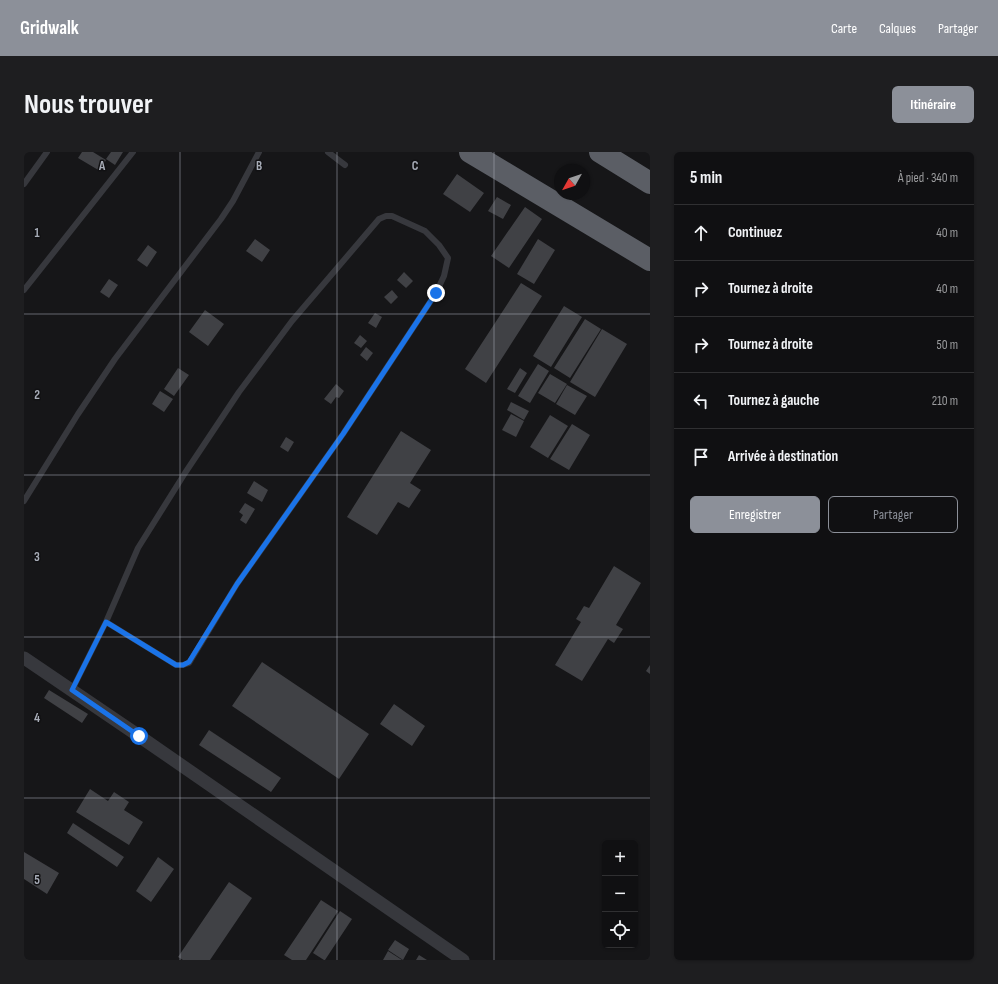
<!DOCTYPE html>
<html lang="fr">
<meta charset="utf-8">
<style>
:root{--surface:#101012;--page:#1e1e20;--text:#f1f3f6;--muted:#9c9d9f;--line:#303032;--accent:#8c9099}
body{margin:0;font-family:"Sofia Sans Condensed",sans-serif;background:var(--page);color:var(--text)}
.controls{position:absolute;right:12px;bottom:12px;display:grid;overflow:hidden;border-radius:6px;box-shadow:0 1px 3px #0004}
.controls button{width:36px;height:36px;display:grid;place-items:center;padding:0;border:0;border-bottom:1px solid var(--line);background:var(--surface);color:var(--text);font:20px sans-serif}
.compass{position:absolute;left:530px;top:12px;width:36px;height:36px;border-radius:50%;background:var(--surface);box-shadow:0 1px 3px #0004;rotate:230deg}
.stop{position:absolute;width:12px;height:12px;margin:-9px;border:3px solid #1a73e8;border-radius:50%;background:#fff}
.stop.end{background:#1a73e8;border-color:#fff;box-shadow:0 1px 4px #0008}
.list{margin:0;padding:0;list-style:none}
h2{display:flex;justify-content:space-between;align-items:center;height:52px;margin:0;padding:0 16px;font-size:17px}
h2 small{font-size:13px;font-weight:400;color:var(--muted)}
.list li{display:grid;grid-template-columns:26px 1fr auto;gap:12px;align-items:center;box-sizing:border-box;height:56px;padding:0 16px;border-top:1px solid var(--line)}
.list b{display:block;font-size:15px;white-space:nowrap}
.list em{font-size:13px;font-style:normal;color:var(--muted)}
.actions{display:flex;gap:8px;padding:12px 16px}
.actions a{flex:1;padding:9px 0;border:1px solid var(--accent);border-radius:6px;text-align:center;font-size:14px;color:var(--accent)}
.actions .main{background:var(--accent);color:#fff}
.icon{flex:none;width:22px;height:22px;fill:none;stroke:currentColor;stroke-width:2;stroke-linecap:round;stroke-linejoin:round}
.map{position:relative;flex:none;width:626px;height:808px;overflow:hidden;border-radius:6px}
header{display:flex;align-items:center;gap:24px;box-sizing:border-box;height:56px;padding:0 20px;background:var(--accent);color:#fff}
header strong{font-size:19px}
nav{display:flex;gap:22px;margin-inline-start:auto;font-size:14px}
.intro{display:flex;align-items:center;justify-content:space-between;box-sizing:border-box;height:96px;padding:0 24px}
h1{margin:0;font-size:28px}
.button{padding:10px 18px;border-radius:6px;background:var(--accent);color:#fff;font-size:14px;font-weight:700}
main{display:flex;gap:24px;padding:0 24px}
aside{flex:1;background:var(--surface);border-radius:6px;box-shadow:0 1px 3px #0004}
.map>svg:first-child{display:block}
.building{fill:#404145}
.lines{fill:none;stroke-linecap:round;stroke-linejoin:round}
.service{stroke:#37383d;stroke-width:6}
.minor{stroke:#37383d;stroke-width:13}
.trunk{stroke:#5b5e65;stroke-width:22}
.route{stroke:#1a73e8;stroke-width:5}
.grid{fill:none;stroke:#a8adb8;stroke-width:1;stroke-opacity:0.55}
.grid-label{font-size:13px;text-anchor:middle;font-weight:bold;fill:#a8adb8;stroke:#111113;stroke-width:3;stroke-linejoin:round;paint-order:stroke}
</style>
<header>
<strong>Gridwalk</strong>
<nav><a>Carte</a><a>Calques</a><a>Partager</a></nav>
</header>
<div class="intro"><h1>Nous trouver</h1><a class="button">Itinéraire</a></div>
<main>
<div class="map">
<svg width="626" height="808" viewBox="0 0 626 808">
<rect width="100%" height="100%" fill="#161618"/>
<path class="building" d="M58,0H69L82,8L76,19L54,6Z
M87,0H99L91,13L82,7Z
M433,22L460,41L446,60L419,42Z
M473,45L487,53L479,67L464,59Z
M501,55L518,67L485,116L467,104Z
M231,87L246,98L238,110L222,99Z
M514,87L531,98L510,132L493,122Z
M124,93L133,100L123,115L113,108Z
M380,120L389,129L382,136L373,128Z
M85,127L94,133L85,146L76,140Z
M497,131L518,144L462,231L441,217Z
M368,138L374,145L367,152L360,145Z
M540,154L558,165L527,215L509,204Z
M181,158L200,172L184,194L165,180Z
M351,161L358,165L352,176L344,171Z
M561,167L577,177L546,226L530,216Z
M578,177L603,192L571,245L546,230Z
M336,183L343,189L337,196L330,191Z
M342,195L349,201L343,209L336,203Z
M514,212L525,219L506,251L494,244Z
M154,216L165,223L150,244L140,237Z
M496,216L503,221L491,241L483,237Z
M526,222L543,232L531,251L514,241Z
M312,232L320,239L315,246L312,245L307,252L300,247Z
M543,233L563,244L551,263L532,252Z
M136,239L149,247L140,260L128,252Z
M487,250L505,259L500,268L483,258Z
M487,262L500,269L492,285L478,278Z
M526,263L544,274L524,306L506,295Z
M548,272L566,283L545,318L526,307Z
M377,279L407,298L386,331L397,338L385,356L374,350L353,383L323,365Z
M262,285L270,290L264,300L256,295Z
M230,329L244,338L238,350L223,341Z
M221,351L231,357L222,372L216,368L219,363L215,360Z
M590,414L617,431L592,473L599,477L590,491L584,487L558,529L531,513L557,470L552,467L560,454L565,456Z
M238,510L345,582L315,627L208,554Z
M626,513V522L622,519Z
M25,538L64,562L58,571L20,546Z
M370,552L401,574L388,594L356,572Z
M185,578L257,626L247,640L175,593Z
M66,637L84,649L90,640L105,650L100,658L119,670L105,693L52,660Z
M49,671L100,705L93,715L43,681Z
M0,700L35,721L23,742L0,727Z
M134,705L150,717L127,750L112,739Z
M205,730L228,746L186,808H159L154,805Z
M297,748L314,759L282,808H268L260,803Z
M316,759L328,767L301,808H300L289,801Z
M371,788L385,797L379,808L364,798Z
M364,799L378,808H359Z
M395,803L403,808H392Z"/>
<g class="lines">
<path class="service" d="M304,0L321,13
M0,32L23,0
M0,138L109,0
M0,349L54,262L91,207L197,67L209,49L235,0
M48,538L82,470L114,396L161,321L215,240L268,169L355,67L362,64H368L401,79L415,93L424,106L420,124L412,141L319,282L213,432L165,511L159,513H152L82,470"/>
<path class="minor" d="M0,506L115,584L439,808"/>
<path class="trunk" d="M446,0L626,108
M576,0L626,31"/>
</g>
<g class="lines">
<path class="route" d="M115,584L48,538L82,470L152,513H159L165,510L213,432L319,282L412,141"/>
</g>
<path class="grid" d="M156,0V808M313,0V808M470,0V808M0,162H626M0,323H626M0,485H626M0,646H626"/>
<g class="grid-label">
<text x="78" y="18">A</text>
<text x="235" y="18">B</text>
<text x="391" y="18">C</text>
<text x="13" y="85">1</text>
<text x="13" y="247">2</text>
<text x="13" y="409">3</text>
<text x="13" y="570">4</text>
<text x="13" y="732">5</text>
</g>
</svg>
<div class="controls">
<button>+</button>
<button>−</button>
<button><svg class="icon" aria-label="locate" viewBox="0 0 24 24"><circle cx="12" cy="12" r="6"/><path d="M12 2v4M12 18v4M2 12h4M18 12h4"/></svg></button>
</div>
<svg class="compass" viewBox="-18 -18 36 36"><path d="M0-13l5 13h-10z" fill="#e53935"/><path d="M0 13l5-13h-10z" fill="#9c9d9f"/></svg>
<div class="stop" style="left:115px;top:584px"></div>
<div class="stop end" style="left:412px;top:141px"></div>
</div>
<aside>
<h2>5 min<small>À pied · 340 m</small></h2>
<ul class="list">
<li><svg class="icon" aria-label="ahead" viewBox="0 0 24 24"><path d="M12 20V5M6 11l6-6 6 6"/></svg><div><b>Continuez</b></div><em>40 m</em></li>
<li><svg class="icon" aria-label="right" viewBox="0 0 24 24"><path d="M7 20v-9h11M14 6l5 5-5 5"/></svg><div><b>Tournez à droite</b></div><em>40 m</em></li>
<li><svg class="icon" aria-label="right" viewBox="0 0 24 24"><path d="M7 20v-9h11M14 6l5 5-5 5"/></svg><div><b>Tournez à droite</b></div><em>50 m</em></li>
<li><svg class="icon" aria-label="left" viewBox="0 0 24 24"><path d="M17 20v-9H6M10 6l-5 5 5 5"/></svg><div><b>Tournez à gauche</b></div><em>210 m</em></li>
<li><svg class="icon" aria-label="arrive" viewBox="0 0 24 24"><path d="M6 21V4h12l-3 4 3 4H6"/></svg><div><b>Arrivée à destination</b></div></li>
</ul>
<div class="actions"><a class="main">Enregistrer</a><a>Partager</a></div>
</aside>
</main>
